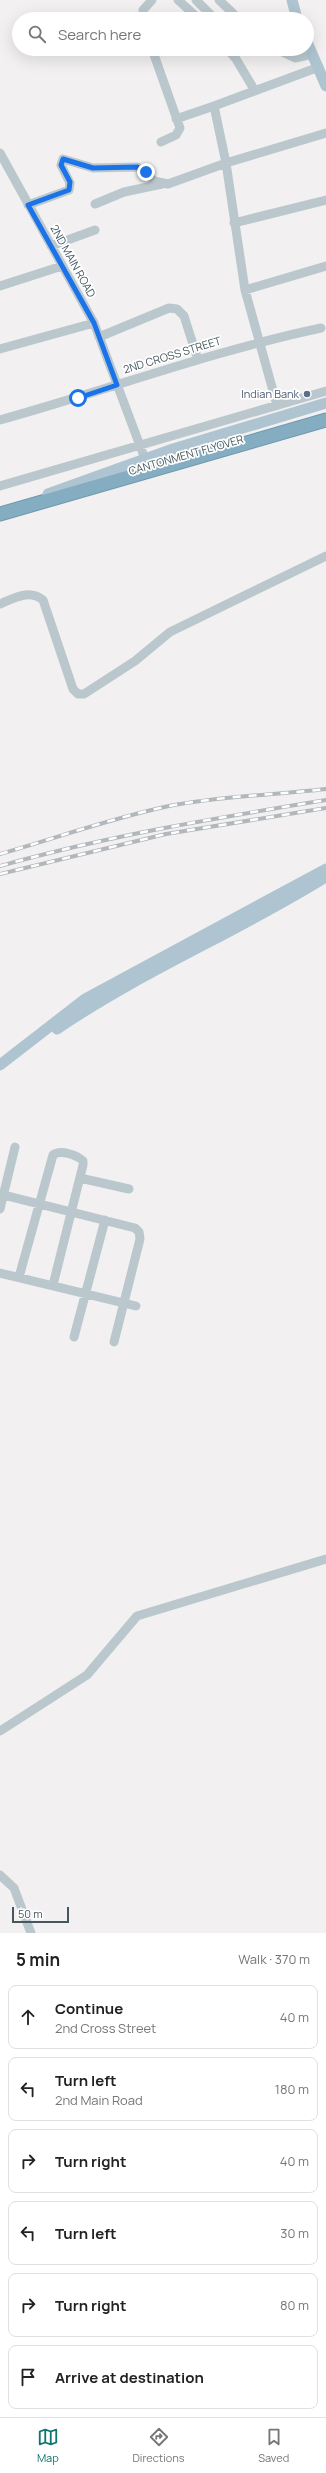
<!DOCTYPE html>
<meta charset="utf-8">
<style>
:root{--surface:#fff;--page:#f2f2f2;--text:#222;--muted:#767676;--line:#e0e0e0;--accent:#0f766e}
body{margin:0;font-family:Manrope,sans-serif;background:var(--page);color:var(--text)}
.scale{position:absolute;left:12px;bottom:10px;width:57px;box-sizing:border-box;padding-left:4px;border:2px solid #46585f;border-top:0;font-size:11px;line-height:14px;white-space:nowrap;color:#46585f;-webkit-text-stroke:3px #fff;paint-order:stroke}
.stop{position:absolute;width:12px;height:12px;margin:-9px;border:3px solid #1a73e8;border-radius:50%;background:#fff}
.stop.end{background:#1a73e8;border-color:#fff;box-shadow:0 1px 4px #0008}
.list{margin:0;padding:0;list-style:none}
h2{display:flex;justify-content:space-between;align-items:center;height:52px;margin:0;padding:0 16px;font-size:17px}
h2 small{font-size:13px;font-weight:400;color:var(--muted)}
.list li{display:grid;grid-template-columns:26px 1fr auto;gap:12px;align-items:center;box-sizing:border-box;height:64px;margin:0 8px 8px;padding:0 8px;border:1px solid var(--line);border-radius:8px}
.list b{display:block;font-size:15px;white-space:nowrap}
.list p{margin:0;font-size:13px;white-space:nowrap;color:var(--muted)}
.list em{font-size:13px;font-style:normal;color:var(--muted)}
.icon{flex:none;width:22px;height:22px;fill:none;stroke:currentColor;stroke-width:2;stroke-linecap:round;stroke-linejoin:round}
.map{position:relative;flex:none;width:326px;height:1933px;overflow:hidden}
.search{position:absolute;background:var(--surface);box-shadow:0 4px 16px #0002;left:12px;right:12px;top:12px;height:44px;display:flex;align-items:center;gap:10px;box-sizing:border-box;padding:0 14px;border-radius:22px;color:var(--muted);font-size:15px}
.sheet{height:484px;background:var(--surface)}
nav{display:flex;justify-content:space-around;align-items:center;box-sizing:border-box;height:56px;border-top:1px solid var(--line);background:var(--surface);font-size:11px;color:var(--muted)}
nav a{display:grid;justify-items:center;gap:2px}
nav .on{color:var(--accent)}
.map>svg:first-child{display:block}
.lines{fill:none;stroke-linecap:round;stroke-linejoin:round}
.highway-casing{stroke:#6f98ae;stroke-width:15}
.minor{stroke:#bac8ce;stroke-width:9}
.major{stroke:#aec5d1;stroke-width:11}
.highway{stroke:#84adc2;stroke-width:13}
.rail-casing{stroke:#b1b7bb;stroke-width:4}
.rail{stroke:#fff;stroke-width:2.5;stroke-dasharray:8;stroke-linecap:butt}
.route{stroke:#1a73e8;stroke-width:5}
.service-dot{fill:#5c6f8a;stroke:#fff;stroke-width:1.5}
.labels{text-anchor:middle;stroke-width:3.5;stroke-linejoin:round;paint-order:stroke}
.street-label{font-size:11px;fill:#46585f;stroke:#fff}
.service-label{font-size:11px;fill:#4e5e75;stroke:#fff;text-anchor:end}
</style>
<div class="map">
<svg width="326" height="1933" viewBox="0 0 326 1933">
<rect width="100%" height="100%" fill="#f2f0f0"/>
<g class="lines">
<defs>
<path id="highway" d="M0,514L326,420"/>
</defs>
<use href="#highway" class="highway-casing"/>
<path class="minor" d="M178,0L199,19
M196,0L215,19
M219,0L239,19
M143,19V10L152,0
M152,49L180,128L176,135L161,142
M227,49L236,59L255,91
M276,49L295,58L313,54
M176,119L214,106
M0,153L94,323L145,459
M95,204L124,192L162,184
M28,205L69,190L70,183L61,165L63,159L93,168L137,167L146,172L154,181L168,184L226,163L326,133
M234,223L326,200
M51,246L95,230
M0,286L62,266
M245,290L326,266
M99,337L169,308L177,309L184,316L198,360
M0,349L94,323
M277,405L245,290L226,163L214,106L319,67
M0,420C108,390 212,351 321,328
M0,486L326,391
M0,604C15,598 29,589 43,600L73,689L78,694H84L135,661L170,632L326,556
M80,1178L129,1189
M0,1194L135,1228L139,1232L140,1239L114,1342
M0,1209L15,1147
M0,1273L136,1306
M19,1277L53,1155C60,1149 77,1155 83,1161V1165L53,1285
M74,1337L105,1220
M0,1731L87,1675L137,1616L326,1559
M0,1875L14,1888L31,1933"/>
<path class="major" d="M292,0L297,19
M307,42L326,86
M48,494L173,449L326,403
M57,1029C142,971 237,932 324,878
M0,1065L85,999L326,869"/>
<use href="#highway" class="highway"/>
<defs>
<path id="rail" d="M0,854C56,838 112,818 169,806C221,796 274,795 326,789
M0,866C107,836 216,818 326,800
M0,874L166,834L326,808"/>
</defs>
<use href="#rail" class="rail-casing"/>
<use href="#rail" class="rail"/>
</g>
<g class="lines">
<path class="route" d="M78,398L117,385L94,323L28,205L69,190L70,182L61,165L63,159L93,168L137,167L146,172"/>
</g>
<circle class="service-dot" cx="307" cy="394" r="4"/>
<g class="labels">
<g class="street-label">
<text transform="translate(73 261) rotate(61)" y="4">2ND MAIN ROAD</text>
<text transform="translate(172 355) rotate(-17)" y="4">2ND CROSS STREET</text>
<text transform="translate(186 455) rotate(-16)" y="4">CANTONMENT FLYOVER</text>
</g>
<g class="service-label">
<text x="299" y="398">Indian Bank</text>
</g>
</g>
</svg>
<div class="scale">50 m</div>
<div class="stop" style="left:78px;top:398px"></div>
<div class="stop end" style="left:146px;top:172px"></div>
<div class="search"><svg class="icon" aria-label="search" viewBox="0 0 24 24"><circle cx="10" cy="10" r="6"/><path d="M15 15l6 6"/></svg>Search here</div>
</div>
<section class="sheet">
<h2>5 min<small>Walk · 370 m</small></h2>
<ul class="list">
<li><svg class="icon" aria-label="ahead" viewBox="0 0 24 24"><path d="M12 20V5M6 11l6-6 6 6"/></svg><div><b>Continue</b><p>2nd Cross Street</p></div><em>40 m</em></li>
<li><svg class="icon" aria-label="left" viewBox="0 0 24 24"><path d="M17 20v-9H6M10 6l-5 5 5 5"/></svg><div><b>Turn left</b><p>2nd Main Road</p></div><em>180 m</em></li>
<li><svg class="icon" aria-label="right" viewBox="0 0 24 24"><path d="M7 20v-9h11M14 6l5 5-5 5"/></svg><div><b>Turn right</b></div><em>40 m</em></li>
<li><svg class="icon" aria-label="left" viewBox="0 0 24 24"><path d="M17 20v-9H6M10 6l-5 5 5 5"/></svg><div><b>Turn left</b></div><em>30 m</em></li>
<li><svg class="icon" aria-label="right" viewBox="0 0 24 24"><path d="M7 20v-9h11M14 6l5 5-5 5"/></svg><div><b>Turn right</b></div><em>80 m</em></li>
<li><svg class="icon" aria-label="arrive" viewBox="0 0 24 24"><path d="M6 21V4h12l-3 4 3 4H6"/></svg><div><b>Arrive at destination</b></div></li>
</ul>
</section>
<nav>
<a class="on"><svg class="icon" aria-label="map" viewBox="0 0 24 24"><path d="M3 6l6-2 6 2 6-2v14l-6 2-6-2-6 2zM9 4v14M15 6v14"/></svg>Map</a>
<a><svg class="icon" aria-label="directions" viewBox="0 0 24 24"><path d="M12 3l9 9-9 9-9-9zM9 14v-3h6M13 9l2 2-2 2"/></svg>Directions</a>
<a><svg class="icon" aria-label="saved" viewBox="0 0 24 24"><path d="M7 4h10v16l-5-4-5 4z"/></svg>Saved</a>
</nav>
